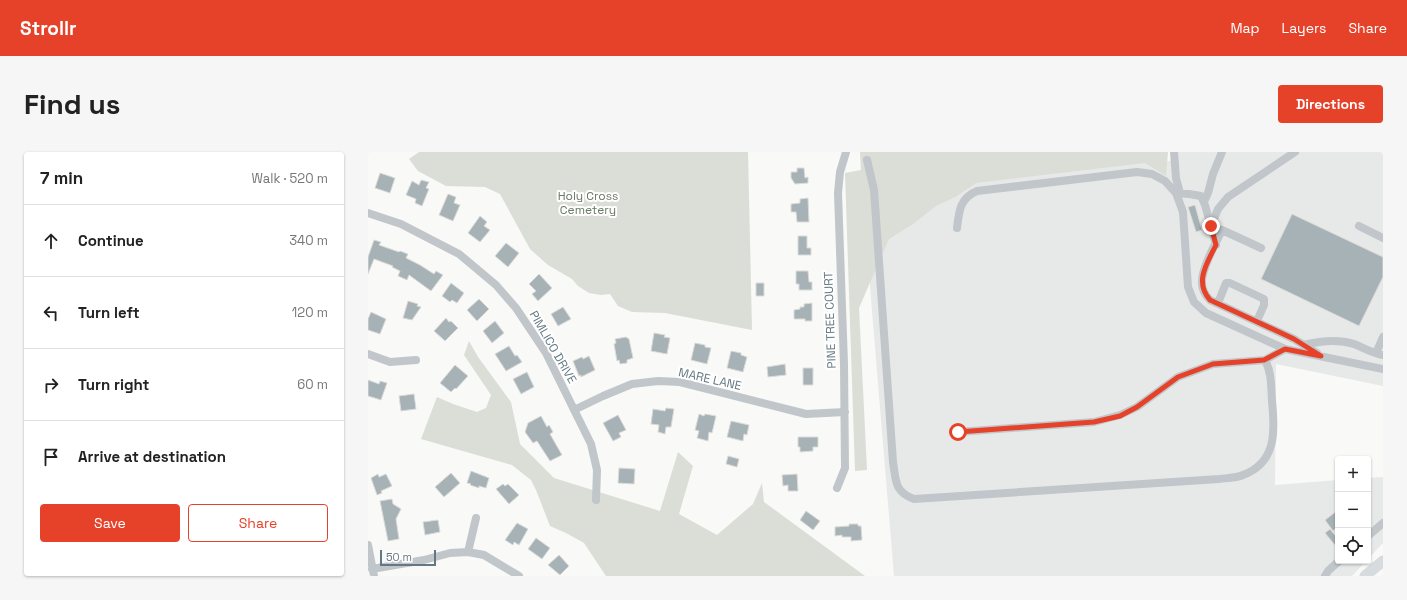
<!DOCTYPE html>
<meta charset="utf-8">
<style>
:root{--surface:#fff;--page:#f6f6f6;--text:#222;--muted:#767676;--line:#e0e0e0;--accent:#e6422a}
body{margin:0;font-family:"Space Grotesk",sans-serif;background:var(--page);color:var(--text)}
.controls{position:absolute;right:12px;bottom:12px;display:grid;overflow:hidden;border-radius:4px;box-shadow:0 1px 3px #0004}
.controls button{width:36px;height:36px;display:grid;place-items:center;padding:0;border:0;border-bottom:1px solid var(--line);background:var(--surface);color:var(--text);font:20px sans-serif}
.scale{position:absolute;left:12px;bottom:10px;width:56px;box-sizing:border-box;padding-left:4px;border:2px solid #647882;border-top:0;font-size:11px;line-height:14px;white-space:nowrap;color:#647882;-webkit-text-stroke:3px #fff;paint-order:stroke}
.stop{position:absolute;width:12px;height:12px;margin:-9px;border:3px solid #e6422a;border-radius:50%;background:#fff}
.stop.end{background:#e6422a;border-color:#fff;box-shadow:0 1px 4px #0008}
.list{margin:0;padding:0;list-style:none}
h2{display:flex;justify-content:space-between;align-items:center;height:52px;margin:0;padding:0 16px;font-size:17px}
h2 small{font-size:13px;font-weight:400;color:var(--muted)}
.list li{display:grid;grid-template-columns:26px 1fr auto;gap:12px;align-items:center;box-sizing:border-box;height:72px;padding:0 16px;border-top:1px solid var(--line)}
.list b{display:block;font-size:15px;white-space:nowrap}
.list em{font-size:13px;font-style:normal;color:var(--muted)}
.actions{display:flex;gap:8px;padding:12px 16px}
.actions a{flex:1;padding:9px 0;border:1px solid var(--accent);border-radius:4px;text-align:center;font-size:14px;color:var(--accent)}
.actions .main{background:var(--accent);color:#fff}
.icon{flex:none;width:22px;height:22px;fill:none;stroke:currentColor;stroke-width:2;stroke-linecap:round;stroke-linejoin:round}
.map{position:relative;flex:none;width:1015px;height:424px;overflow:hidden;border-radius:4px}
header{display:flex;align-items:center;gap:24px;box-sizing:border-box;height:56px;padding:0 20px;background:var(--accent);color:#fff}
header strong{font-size:19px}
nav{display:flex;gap:22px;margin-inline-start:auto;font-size:14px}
.intro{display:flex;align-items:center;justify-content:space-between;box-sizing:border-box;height:96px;padding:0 24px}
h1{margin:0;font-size:28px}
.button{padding:10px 18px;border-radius:4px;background:var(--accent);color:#fff;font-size:14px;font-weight:700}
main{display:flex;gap:24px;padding:0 24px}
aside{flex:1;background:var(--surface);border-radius:4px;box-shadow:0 1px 3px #0004}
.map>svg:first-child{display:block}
.built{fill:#e7e9e8}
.green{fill:#daded6}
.building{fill:#a7b2b6;stroke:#dbdbd9}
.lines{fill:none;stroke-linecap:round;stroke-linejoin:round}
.minor{stroke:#c0c6c9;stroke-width:8}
.major{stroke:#d6dbde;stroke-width:11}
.route{stroke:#e6422a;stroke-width:5}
.labels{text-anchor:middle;stroke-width:4;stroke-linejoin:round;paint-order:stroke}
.park-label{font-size:12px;fill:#697a63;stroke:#fff}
.street-label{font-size:12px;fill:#647882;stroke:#fff}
</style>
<header>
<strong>Strollr</strong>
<nav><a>Map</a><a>Layers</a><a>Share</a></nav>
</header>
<div class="intro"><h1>Find us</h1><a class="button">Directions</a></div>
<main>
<aside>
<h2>7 min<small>Walk · 520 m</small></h2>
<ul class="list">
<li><svg class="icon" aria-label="ahead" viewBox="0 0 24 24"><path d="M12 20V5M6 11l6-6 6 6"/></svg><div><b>Continue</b></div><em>340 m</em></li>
<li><svg class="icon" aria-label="left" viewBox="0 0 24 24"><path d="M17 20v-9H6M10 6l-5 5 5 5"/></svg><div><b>Turn left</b></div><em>120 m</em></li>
<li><svg class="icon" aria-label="right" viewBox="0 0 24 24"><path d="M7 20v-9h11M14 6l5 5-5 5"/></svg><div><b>Turn right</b></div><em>60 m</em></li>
<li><svg class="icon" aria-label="arrive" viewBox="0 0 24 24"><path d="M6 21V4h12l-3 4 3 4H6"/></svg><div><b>Arrive at destination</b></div></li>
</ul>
<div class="actions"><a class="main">Save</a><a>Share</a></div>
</aside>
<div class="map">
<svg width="1015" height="424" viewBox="0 0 1015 424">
<rect width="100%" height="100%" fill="#f9f9f7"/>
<path class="built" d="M807,0H1015V234L908,212L907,333L970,328V409H998L984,424H526L493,27L802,9Z
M1015,325V391L1000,407V326Z"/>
<path class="green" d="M51,0H380L384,178L297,161L264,160L250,154L242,142L233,143L221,141L210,134L204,127L180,113L162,97L132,42L117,35L78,34L50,19L41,7Z
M492,0H800L798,24L777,11L608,31L589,44L568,54L545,72L521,87L491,156L499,318L487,319L477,21L493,18Z
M101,189L110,205L143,250L152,292L186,326L292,359L310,300L325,314L311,362L349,383L385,352L394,331L396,350L497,424H238L216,391L198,381L182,374L168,338L163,328L144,313L53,287L69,245L85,252L109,260L118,256L123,243L96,203Z"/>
<path class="building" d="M429,16H436L437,26L440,25V31L427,32L423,26V20H429Z
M12,21L27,26L22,41L7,36Z
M53,28L61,30L58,36L61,37L54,54L47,51L48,47L38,43L44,29L51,33Z
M80,42L88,45L86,51L92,53L85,69L71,63Z
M440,46L441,70H429L428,60H423V52L432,51V47Z
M827,53L834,78L828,80L820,55Z
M924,62L1015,105V125L991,174L893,127Z
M112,64L119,70L116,74L122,78L112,90L100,81Z
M430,84H439V96H443V103H430Z
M6,88L13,90L11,93L31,100L32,99L40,102L38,106L52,113L66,122L68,119L75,123L63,139L41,123L39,128L30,124L32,119L24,115L25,114L6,107L0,122V105Z
M138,91L151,101L140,115L127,104Z
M428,119H440L441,130H444V138H431V132H428Z
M171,122L184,136L170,149L164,142L168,139L161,132Z
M83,131L96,141L89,151L84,148L82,150L74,144Z
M388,131H396V144H388Z
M111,147L121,157L109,169L99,158Z
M40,149L50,152L49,154L53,155L44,168L35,166Z
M444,151V169H437V167H426V158L432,157V155H436V152Z
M195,155L203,167L190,174L183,162Z
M3,160L18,167L12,182L0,178V167Z
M78,166L81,170L83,169L90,176L77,189L66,179Z
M127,169L136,181L124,191L115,179Z
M286,181L297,183L296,185L302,186L299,202L283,199Z
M258,185L261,187L265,206L259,208V211L252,212L251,208L249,209L246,192L248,191L247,187Z
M327,191L337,193V195L343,196L339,212L323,208Z
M141,194L147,204L149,203L154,210L138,219L127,202Z
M363,199L373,201V203L379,205L375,220L359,216Z
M221,204L227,218L213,225V223L211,224L205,209L214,205L215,207Z
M417,212L418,223L400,225L399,215Z
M87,213L100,224L88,237L87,236L83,240L72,231Z
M435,216H445V233H435Z
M159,220L166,235L153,242L145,227Z
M0,228L11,232L12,229L19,231L13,248L0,244Z
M46,242L48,257L33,259L31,244Z
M298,256L306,257L303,275H298L297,282L290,280L291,273L283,272L285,257L297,259Z
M331,262L336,264L337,262L348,264L344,281L341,280L340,289L329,286L331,279L327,278Z
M250,263L258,278L251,281L253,285L245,289L235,271Z
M173,264L179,275L181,273L185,280L182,282L194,303L182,309L169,289L165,291L157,280L160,271Z
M363,269L381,273L379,283L376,282L375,289L359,285Z
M430,285H450V295H445V299L432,300V295H430Z
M360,304L371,307L369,315L358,312Z
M251,316L267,317L266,332L250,331Z
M103,319L121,326L118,336L111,334V336L102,333L103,332L99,331Z
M83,321L92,331L76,345L67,335Z
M10,322L11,325L18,322L24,334L13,339L14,341L9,343L3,326Z
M429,322L430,339H420V333L415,334L414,323Z
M135,332L137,334L140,332L151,343L141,352L128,337Z
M24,347L25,352L33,357L28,367L31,387L20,389L12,349Z
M970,358V374L965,379L957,368Z
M438,359L452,369L445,378L432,368Z
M70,368L72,380L57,383L55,370Z
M149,371L160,377L151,393L146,390L145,393L137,388Z
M481,372H490V374H493L494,388L483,389V385H474V383L467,384V375L481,374Z
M962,377L970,387V397L957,381Z
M168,386L182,396L174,407L160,397Z
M191,403L201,414L192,423L180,413Z"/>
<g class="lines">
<path class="minor" d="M806,0L808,26L812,41
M499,8L506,38L525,310C528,328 526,340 546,347L851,327C859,326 868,326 875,323C909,310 907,279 904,249C903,235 904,221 897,208
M808,41L821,42L833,44L837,53L848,93
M836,50L840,41L845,22L854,0
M0,61L33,72L91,102L128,133L148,156L178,201L223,292L229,318L228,348
M843,74L850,57L860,45L927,0
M991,74L1015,86
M589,76C591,59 592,46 609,39L769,20L784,22L797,29L808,41L815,60L820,135L826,150L838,161L917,197L1015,217
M893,96L854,78C848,91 833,117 834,131C834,138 837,143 842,148L926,187L949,201
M850,151L858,131H862L896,147V153L889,169
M936,193C952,189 970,187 986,192C996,196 1004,201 1015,203
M1008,201L1015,185
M0,202L22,210L48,208
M206,258L235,244L264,232L290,229L312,230L438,262L477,260
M590,280L726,270L752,263L769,255L810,225L845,212L897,208L917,197
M469,336L477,316L476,212L470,41L472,20L478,0
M1000,384L1015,371
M0,393L6,424
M100,400L108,366
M4,417L56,408L82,401L100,400L116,403L151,424
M957,424L960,419L971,409"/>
<path class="major" d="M997,424L1015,409"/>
</g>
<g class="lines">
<path class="route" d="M590,280L726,270L752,264L769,255L810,225L845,212L896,208L917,197L953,204L926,187L842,148C826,130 839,111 848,93L843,74"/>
</g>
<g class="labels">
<g class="park-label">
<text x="220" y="48">Holy Cross<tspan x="220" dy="14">Cemetery</tspan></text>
</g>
<g class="street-label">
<text transform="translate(462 168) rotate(-92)" y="4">PINE TREE COURT</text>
<text transform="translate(185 195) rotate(60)" y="4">PIMLICO DRIVE</text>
<text transform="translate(342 227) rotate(13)" y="4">MARE LANE</text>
</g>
</g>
</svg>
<div class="controls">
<button>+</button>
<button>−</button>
<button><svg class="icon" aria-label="locate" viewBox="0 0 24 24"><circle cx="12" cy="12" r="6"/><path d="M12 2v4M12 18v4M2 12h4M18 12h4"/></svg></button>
</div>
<div class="scale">50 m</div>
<div class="stop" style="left:590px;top:280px"></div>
<div class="stop end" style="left:843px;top:74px"></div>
</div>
</main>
